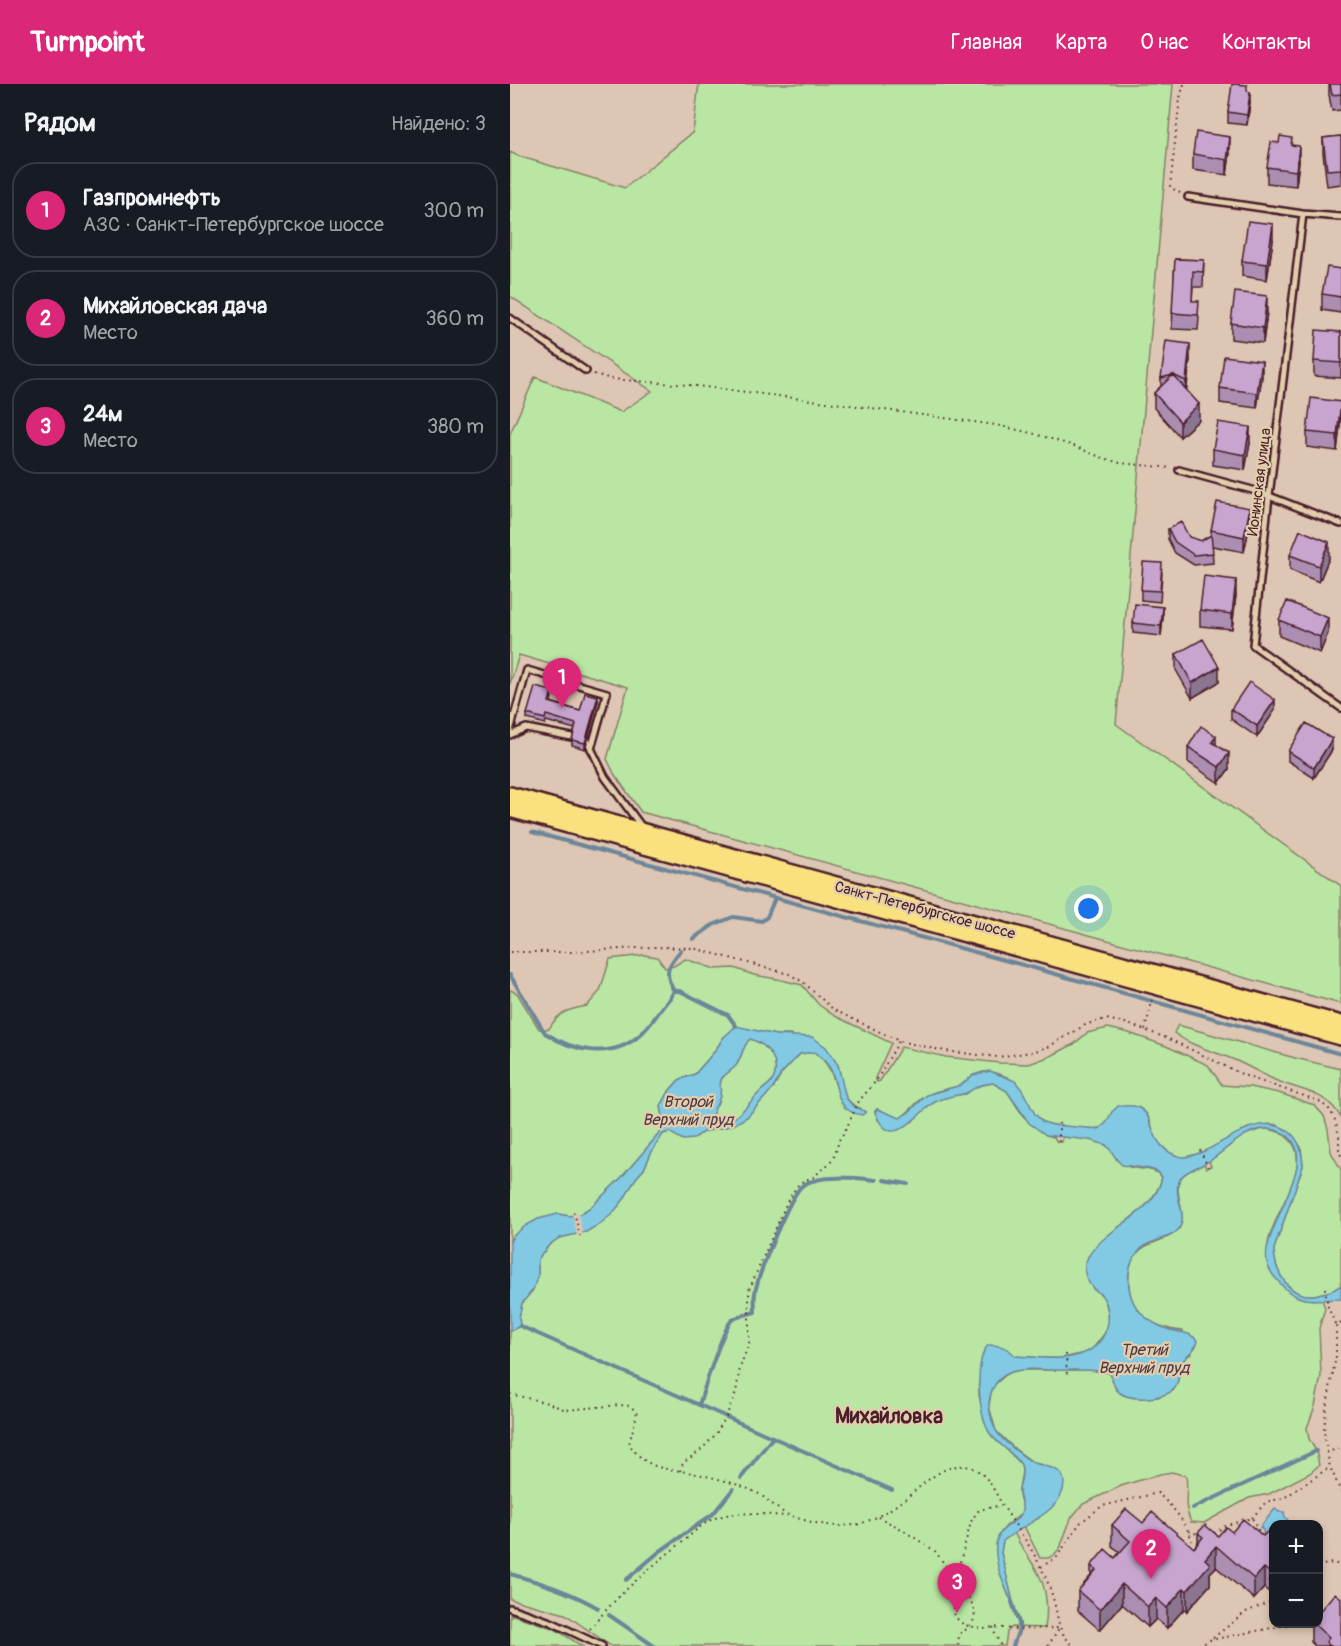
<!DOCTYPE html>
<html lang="ru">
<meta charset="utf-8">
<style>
:root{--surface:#171b24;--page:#20242c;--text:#f1f3f6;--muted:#9ea1a6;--line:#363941;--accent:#db2777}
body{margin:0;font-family:Pangolin,sans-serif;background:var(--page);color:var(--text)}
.controls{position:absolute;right:18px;bottom:18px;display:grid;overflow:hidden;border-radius:12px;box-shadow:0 3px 9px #0003}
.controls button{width:54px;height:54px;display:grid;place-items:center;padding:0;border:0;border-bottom:2px solid var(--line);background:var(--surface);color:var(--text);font:30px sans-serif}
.you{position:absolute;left:579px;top:825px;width:21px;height:21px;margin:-15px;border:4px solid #fff;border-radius:50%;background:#1a73e8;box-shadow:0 0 0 9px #1a73e833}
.badge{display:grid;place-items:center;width:39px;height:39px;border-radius:50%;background:var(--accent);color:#fff;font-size:20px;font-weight:700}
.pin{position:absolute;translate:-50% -50px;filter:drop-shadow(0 2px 3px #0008)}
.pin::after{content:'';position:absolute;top:32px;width:21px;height:18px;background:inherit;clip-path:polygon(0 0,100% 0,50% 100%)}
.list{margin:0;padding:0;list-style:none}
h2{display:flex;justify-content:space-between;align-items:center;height:78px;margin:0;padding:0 24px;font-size:26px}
h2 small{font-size:20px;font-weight:400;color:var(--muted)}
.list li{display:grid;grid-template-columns:39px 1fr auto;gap:18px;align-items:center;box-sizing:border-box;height:96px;margin:0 12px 12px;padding:0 12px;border:2px solid var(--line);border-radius:24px}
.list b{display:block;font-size:22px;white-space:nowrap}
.list p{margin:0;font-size:20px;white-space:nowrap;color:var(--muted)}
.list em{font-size:20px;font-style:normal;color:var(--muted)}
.map{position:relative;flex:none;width:831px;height:1562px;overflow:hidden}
header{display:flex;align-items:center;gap:36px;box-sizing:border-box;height:84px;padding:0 30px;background:var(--accent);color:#fff}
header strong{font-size:28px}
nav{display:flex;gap:33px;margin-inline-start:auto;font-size:21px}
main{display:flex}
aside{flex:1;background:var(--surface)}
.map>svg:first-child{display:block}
.green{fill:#bae6a3;stroke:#828267;stroke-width:1.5}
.water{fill:#82cae3;stroke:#6c8699;stroke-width:1.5;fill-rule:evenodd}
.pier{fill:#ddc6b3}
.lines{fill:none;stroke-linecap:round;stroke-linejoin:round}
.stream{stroke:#6c8699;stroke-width:4}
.lane-casing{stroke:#4a1f2b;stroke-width:10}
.primary-casing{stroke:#4a1f2b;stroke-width:20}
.path{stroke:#4a1f2b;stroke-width:2;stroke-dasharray:1.5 4.5;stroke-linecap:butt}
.lane{stroke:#e2ceac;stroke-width:5}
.primary{stroke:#fae180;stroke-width:15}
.wall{fill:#ab8eb2;stroke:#4a1f2b;stroke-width:1.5}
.shaded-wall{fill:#8b7491;stroke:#4a1f2b;stroke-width:1.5}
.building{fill:#c7a5cf;stroke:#4a1f2b;stroke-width:1.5}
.labels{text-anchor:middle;stroke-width:4.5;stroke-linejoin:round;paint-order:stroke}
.street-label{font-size:15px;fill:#4a1f2b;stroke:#e2ceac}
.water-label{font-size:16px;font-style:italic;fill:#523947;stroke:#e2ceac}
.district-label{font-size:21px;font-weight:bold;fill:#4a1f2b;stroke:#e2ceac}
</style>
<header>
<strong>Turnpoint</strong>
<nav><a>Главная</a><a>Карта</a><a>О нас</a><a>Контакты</a></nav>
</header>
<main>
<aside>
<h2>Рядом<small>Найдено: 3</small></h2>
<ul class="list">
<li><span class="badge">1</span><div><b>Газпромнефть</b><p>АЗС · Санкт-Петербургское шоссе</p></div><em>300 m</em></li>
<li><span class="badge">2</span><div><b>Михайловская дача</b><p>Место</p></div><em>360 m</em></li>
<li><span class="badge">3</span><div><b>24м</b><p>Место</p></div><em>380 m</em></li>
</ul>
</aside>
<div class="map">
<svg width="831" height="1562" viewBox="0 0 831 1562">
<rect width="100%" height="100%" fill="#ddc6b3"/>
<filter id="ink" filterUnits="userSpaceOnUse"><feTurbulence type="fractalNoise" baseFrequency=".0167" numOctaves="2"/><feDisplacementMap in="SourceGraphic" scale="12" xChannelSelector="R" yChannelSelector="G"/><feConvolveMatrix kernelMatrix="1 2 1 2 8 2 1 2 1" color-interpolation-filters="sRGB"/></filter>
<g filter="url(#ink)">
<path class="green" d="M189,0H663L606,640L831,802V920L131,728L105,691L97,675L118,603L9,571L0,600V350L25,293L111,328L142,307L0,212V68L8,72L115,104L183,48Z
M134,871L147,873L155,884L164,882L175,875L205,885L224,884L244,891L267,895L292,901L309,921L325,932L381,959L365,994L367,998L370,997L391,963L436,973L490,979L519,980L541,972L564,960L577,949L598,944L619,949L656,962L698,981L712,1001L740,1003L769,1009L804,1021L814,1032L818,1045L821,1068L831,1086V1201C825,1206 821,1207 813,1209C810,1209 807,1211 804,1211C778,1214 764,1186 764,1165L793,1082L791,1063L777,1046L767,1041L761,1040L738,1044L695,1068L672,1074L658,1068L649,1059L644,1051L641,1039L637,1030L628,1023L602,1028C600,1033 597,1040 592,1043C585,1047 540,1042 533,1038C509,1022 521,996 482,988C465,985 461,998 449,1002C439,1005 428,1005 418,1011C407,1016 400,1028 390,1034C382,1032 374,1027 367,1025L365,1027L368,1036L402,1038L411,1028L426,1017L439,1012L455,1010L467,1002L483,999L497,1007L513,1032L536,1051L544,1053L547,1058H552L553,1053C565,1054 589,1054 598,1063C607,1071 603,1076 617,1082C629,1087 642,1082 652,1093C647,1119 620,1134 601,1149C593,1157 585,1165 578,1173L583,1205L593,1212L597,1223L599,1238L595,1249L580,1268L548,1275L505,1272L498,1265L472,1274L469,1300V1312L480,1349L511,1380L512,1388L509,1404V1412L513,1424L511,1430L496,1442L489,1451V1483L499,1513L502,1514L491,1469L493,1456L504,1448C510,1464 523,1477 530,1493C537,1507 538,1528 535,1544L502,1543L497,1548L495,1562H101L55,1530L0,1515V1247L10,1242L9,1234L12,1219L23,1206L28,1191V1175L39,1161L49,1154L61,1151L102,1130L114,1115L126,1094L134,1085L141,1069L153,1050L159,1048L183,1055L193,1048L223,1041L237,1033L264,1003L271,990L290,970L304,968C325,983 323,1001 334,1022L352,1025C330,1017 333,1002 328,981L281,951H266L226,943L213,954L205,967L185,990L169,996L160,1006L151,1022L155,1043L111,1094L81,1123L70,1130L59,1132L48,1130L3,1152L0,1158V906L7,909L29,945H39C49,927 58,926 77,922L90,907L100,875Z
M668,941L785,974L831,985V1034C817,1007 790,1007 765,996C752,990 740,983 727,977C705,967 684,964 664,949Z
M240,955C255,959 268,973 265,990C264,998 256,1002 250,1008C237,1020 223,1046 201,1037C202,1028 206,1023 209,1015C212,1009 209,1002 211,996C214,989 223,987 227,980C232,972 233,961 240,955Z
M756,1045C776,1047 790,1060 787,1082C783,1111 754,1146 757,1174C758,1183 770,1193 776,1200C788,1214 793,1217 812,1215L815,1224L809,1244L811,1292L805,1322L797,1344L799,1355L806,1367L809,1381L800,1389L759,1410L739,1414L694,1439L681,1438C672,1419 679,1411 676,1392L662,1388L650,1390L611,1402L573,1420L561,1434L550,1464L544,1471L538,1474H530L514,1442L529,1434L537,1382L524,1379L505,1365L486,1347L479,1322L482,1303L498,1289L510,1286H581L600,1289L606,1306L631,1314L648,1313L663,1307L667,1300L673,1276L682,1269L673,1247C642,1244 616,1227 619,1192C619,1184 620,1176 626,1170C636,1157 661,1157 669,1144C680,1127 656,1101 677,1088C682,1085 689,1083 694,1080L696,1084L701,1082L699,1077C719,1063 730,1048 756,1045Z
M0,1530L45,1545L72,1562H0Z"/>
<path class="water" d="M226,942L266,951L302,953L316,963L328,981L336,1014L342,1021L356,1028L352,1031C348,1030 342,1029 338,1026C326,1018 327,998 321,986C317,978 311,973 304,968L290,970L271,990L264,1003L237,1033L223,1041L193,1048L183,1055L173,1056L159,1048L153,1050L141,1069L134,1085L126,1094L114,1115L102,1130L90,1140L76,1148L49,1154L39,1161L28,1175V1191L23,1206L12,1219L9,1234L10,1242L0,1247V1158L3,1152L15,1142L28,1135L48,1130L59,1132L70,1130L81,1123L111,1094L155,1043L151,1022L160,1006L169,996L185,990L205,967L213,954ZM240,955C255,959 268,973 265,990C264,998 256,1002 250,1008C237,1020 224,1045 201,1037C202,1028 206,1023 209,1015C212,1009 209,1002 211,996C214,989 223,987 227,980C232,972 233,961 240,955Z
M480,987L505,997L512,1006L525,1030L533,1038L543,1041L589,1045L596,1039L602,1028L608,1022C614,1022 622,1021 627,1023C646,1029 637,1060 665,1071C669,1072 670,1073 674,1073C707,1070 739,1028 773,1044C789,1052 792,1065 793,1082L764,1165C764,1186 778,1214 804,1211C807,1211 810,1209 813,1209C821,1207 825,1206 831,1201V1215C820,1215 806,1217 795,1215C784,1213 776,1207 769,1198C764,1193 759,1186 757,1179C749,1145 816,1072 773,1049C744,1034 722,1062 701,1076C692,1082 675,1086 670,1095C661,1110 678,1128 670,1143C664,1154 647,1155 638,1160C619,1171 615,1192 621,1212C626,1229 643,1241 660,1246C672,1249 679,1247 688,1257C686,1267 676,1270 672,1279C668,1287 670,1299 664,1305C654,1316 616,1318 607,1306C603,1302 603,1294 600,1289C582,1284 563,1287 545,1286C531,1286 513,1283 499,1289C486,1294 479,1308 479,1322C480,1329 483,1343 487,1348C494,1358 512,1372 522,1378C530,1382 541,1382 548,1387C552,1390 554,1395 554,1399C554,1427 512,1441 493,1457L491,1469L504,1522C495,1504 484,1481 486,1461C488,1442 505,1441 511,1430C515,1424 509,1414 509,1408C509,1399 515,1390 511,1381C505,1369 486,1360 479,1348C468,1330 464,1277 478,1261C491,1261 497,1263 505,1272C537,1274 585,1283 597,1243C600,1234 598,1219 592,1212C591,1209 587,1208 585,1206C576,1198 571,1185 578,1173C595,1143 645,1131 652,1093L648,1088L640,1085L612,1081L607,1076L602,1068L596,1061L579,1056L536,1051L519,1039L497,1007L483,999C478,1000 473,1000 469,1002C463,1004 459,1009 453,1010C443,1012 434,1013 425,1018C406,1029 381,1071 365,1028L367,1025L390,1034L399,1028L417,1011L451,1001L463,991Z
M765,1425L769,1428H774L775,1433L778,1436L774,1440H764L763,1452L754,1451L753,1446L750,1443Z"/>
<path class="pier" d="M68,1128L73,1151L67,1152L62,1129Z"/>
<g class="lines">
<path class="stream" d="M22,748L524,884L831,970
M183,855L203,841L223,833L252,837L257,833L265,814
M0,891L35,949C64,968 103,976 131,950C142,940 150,925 160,914L164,907H170L218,931L226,942
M164,907C153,889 158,881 171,866
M374,1096L398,1100
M10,1242L382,1406
M189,1321C194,1306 213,1243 222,1236C229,1232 237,1230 245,1228C245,1222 244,1215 245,1209C248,1191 280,1110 293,1101C310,1090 347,1094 366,1096
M231,1394L263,1353
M683,1424L806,1367
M0,1490C30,1498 61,1508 88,1524
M116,1496L149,1468L203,1430L223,1405
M502,1518L509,1539V1545L503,1562
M99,1531L144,1562"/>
<defs>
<path id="lane" d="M678,113L793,130L831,133
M793,130L759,412L743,561L831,624
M0,234L76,287
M669,386L746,407L831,440
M0,647L17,586L97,609L81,665
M0,651L16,644L77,656L95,693L131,742
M0,1524L41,1538L92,1562"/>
<path id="primary" d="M0,711L831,940
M0,725L831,953"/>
</defs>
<use href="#lane" class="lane-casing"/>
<use href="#primary" class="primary-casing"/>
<path class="path" d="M670,109L660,103L670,14L674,0
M84,290L101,295L179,301L317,318L486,341L525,350L564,362L590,373L610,379L662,384
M0,868H60L144,863L183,864L279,890L293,898L324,926L389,957L435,967L487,973L522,968L538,963L577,940L596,935L615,939L657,954L738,993L809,1017L820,1026L825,1036L829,1051V1065L831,1072
M635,946L643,914
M549,1058V1039
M690,1066L698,1083
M64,1128L70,1152
M815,1204L818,1223L826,1242
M831,1239L826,1242V1272L816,1326L814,1346L817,1368L831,1364
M556,1270L557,1293
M0,1310L38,1319L56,1326L109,1321L121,1322L127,1330L119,1360C139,1389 157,1383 187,1390C206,1394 226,1399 243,1407C257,1413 267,1427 281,1432C301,1439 331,1446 352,1439C367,1434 380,1426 392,1417C412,1403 435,1374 463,1384C466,1385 471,1389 474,1392C482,1400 487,1412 493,1422C506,1443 521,1462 531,1484C536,1493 540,1504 543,1514C549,1534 546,1547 564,1562
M817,1368L820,1383L831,1408
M170,1387L173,1379L192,1365L205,1351L216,1333L226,1308L230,1284L239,1259V1206L277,1118L287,1102L293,1097L304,1093L312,1085L319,1081L325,1071L329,1056L335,1047L349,1017L366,997L389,957
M492,1421L469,1426L462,1435L448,1485L447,1511L444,1520V1529L446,1534L454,1541L474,1545L483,1543L502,1545L549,1544
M368,1433L388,1443L425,1467L446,1496
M742,1434L756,1418L774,1414L820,1383
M679,1447L690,1451
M704,1449L717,1441L742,1434L751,1451
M808,1482L822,1479L831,1481
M531,1483L547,1473L570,1439L592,1422L648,1409C662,1423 676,1437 682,1457
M447,1511H453L459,1514C469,1531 466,1540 449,1550L448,1562
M808,1526L816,1521
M483,1543L484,1548L491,1562
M80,1545C106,1512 140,1483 174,1457C185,1447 197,1435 212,1432C231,1427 257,1431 277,1432
M703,1554L736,1528L764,1516
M538,1562L549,1544
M689,1562L700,1556L782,1540"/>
<use href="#lane" class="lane"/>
<use href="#primary" class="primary"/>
</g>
<path class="wall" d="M819,0H831V26L822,27L819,11Z
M737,7L740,18L737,41L718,39V28Z
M831,52V100L817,102L813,69V54Z
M782,61L789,77L786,102L757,99V83Z
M720,69L717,91L683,86V70Z
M763,156L757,196L732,192V177Z
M665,175L694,176L693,203H683L682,217L689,233L688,246L662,245Z
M831,185V229L812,226V210Z
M757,228L753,259L721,255V239Z
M831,248V294L804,292V277Z
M680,276L676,306L689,336L670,353L644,324V309L651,302V294Z
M752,292L747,324L710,319V304Z
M831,333L827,367L797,363V348Z
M740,359L735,386L703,381V365Z
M740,440L734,468L702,462L703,479L684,481L665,469L658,455V445L691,457L701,451V446Z
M780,471L819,474L809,498L780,486Z
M652,489L650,518L631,516V506Z
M726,511L722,545L690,542V526Z
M653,533L651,552L623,549V539Z
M769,536L818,549L810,569L769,552Z
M666,570L709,598L682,614L666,586Z
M42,613L41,618L70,627L88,617L75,665L62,661V656L65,645L36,637L35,640L17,635V630Z
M721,625L765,626L747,653L721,635Z
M678,663L719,685L709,699L678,678Z
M822,666L804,694L778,677V667Z
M633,1439L684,1464L688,1458V1449L708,1452L722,1448L753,1452L764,1444V1502L759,1508L754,1504L744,1515L706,1483L700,1489V1501L677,1527L674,1525L657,1544L646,1535L638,1543L612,1520L590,1546L568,1527V1507L581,1492V1482L605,1474L610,1468L602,1462V1441Z
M801,1539H808L831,1562H805L801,1558Z"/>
<path class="shaded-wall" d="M740,8V18L737,41V31Z
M720,53V69L717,91V76Z
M789,62V77L786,102V87Z
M763,140V156L757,196V180Z
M757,212V228L753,259V244Z
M680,260V276L676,312V297Z
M752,277V292L747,324V309Z
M831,318V333L827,367V351Z
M689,320V336L670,353V338Z
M740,343V359L735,386V371Z
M740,424V440L734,468V453Z
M819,458V474L809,498V482Z
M726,496V511L722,545V530Z
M653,523V533L651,552V542Z
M818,534V549L810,569V553Z
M709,583V598L682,614V599Z
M88,612V617L75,665V659Z
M765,616V626L747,653V642Z
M706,652V668L702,658Z
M822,655V666L804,694V684Z
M719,669V685L709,699V683Z
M706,1462V1483L700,1489V1501L677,1527V1507L695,1475Z
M764,1469V1502L759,1508V1488L762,1471Z
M754,1484V1504L744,1515V1495Z
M612,1500V1520L590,1546V1526Z
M674,1504V1525L657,1544V1524Z
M646,1514V1535L638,1543V1523Z"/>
<path class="building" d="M722,0L737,1V7L740,8L737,31L718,28Z
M820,0H831V10L822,11Z
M686,48L720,53L717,76L683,70Z
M770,52L782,54L781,61L789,62L786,87L757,83L761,58L769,59Z
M831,52V85L817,86L813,54Z
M738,137L763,140L757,180L732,177Z
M665,175L694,176L693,188L683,187L682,217H689L688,231L662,229Z
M817,183L831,185V213L812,210Z
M725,208L757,212L753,244L721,239Z
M806,246L831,248V279L804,277Z
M656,257L680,260L676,297L663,291L689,320L670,338L644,309L663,291L651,294Z
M714,272L752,277L747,309L710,304Z
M801,314L831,318L827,351L797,348Z
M708,338L740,343L735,371L703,365Z
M707,418L740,424L734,453L701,446Z
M671,438L679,453L691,457L701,451L703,469L684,471L665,458L658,445Z
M790,446L819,458L809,482L780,471Z
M633,478L652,479L650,507L631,506Z
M694,492L726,496L722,530L690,526Z
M777,517L818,534L810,553L769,536Z
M625,520L653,523L651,542L623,539Z
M693,555L709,583L682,599L666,570Z
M739,598L765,616L747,642L721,625Z
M25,603L42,607L39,618L70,627L75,609L88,612L75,659L62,656L66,640L36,631L35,635L17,630Z
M796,639L822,655L804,684L778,667Z
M691,642L706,652L702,658L719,669L709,683L678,663Z
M616,1425L633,1439L642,1428L684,1464L693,1453L688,1449L695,1441L708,1452L716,1443L722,1448L733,1435L753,1452L762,1443L764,1444V1469L762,1471L764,1473V1482L759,1488L754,1484L744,1495L706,1462L695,1475L700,1480L677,1507L674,1504L657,1524L646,1514L638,1523L612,1500L590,1526L568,1507L586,1486L581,1482L595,1465L605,1474L620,1457L602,1441Z
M825,1509L831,1514V1562H818L819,1561L816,1558L819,1554L803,1539H808V1529Z"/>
</g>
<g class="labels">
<g class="street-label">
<text transform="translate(749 398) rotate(-83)" y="5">Ионинская улица</text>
<text transform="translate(415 826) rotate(15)" y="5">Санкт-Петербургское шоссе</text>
</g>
<g class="water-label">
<text x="178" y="1023">Второй<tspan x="178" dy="18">Верхний пруд</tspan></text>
<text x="634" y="1271">Третий<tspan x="634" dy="18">Верхний пруд</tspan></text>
</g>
<g class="district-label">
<text x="379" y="1339">Михайловка</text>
</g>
</g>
</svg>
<div class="controls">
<button>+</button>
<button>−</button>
</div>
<div class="you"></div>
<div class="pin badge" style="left:52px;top:624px">1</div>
<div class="pin badge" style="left:641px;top:1495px">2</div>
<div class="pin badge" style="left:447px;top:1529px">3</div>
</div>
</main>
